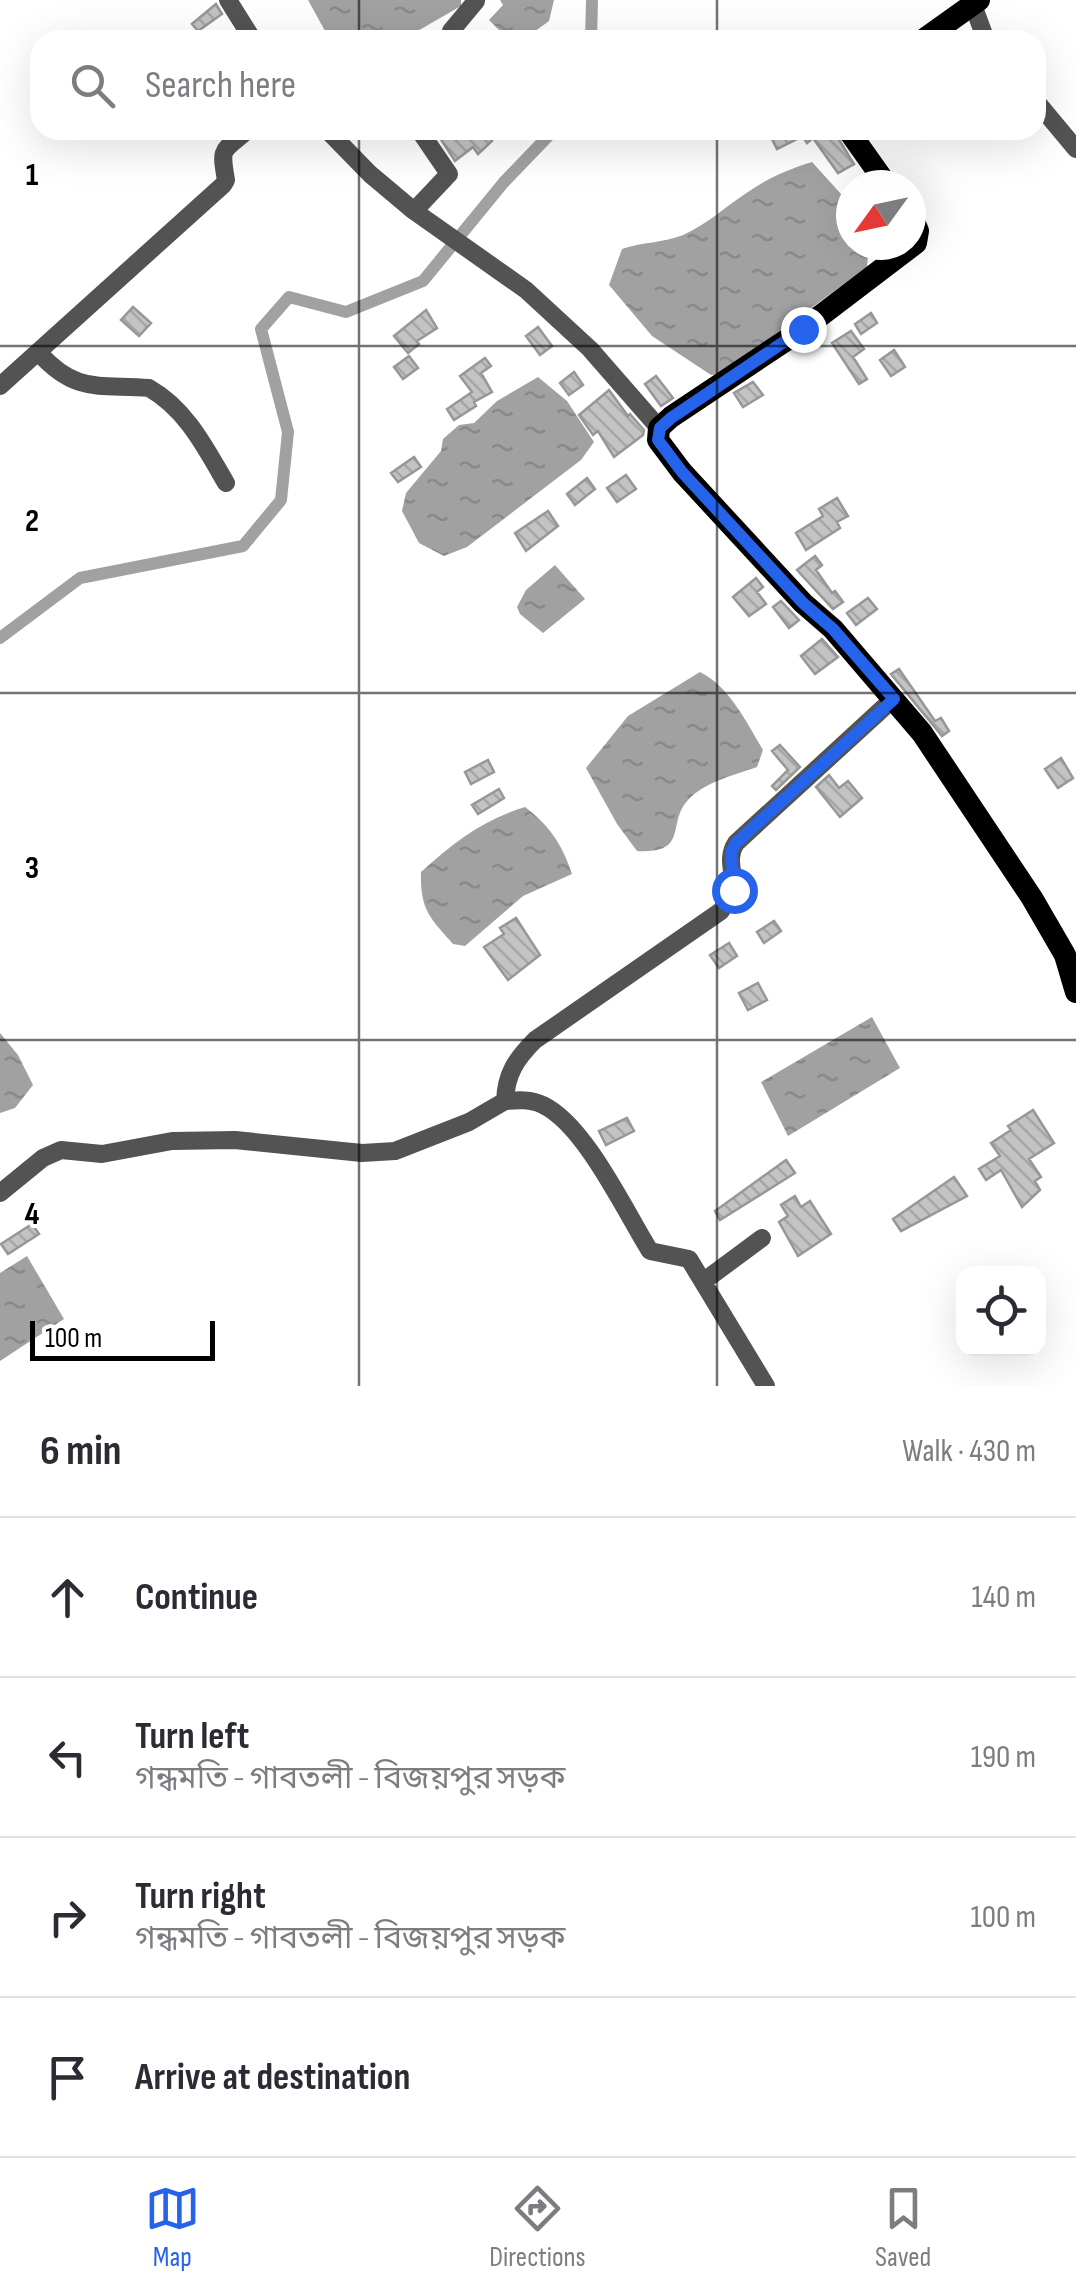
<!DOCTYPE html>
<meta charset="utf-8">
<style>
:root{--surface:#fff;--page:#f7f7f7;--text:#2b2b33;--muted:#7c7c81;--line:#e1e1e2;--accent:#2563eb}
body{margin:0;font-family:"Sofia Sans Condensed","Noto Sans Bengali",sans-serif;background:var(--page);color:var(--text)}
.controls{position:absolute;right:30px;bottom:30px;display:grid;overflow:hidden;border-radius:20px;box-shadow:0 10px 40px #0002}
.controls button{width:90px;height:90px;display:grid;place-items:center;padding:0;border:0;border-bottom:2px solid var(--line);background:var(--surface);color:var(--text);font:50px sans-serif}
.compass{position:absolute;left:836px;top:170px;width:90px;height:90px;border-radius:50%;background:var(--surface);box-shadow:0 10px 40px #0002;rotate:237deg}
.scale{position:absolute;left:30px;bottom:25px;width:185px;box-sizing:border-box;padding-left:10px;border:5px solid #000;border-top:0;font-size:28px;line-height:35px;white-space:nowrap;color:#000;-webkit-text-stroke:8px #fff;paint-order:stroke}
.stop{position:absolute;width:30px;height:30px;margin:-22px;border:8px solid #2563eb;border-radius:50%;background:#fff}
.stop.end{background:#2563eb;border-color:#fff;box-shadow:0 2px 10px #0008}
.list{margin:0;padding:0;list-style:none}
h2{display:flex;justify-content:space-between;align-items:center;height:130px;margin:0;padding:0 40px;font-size:42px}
h2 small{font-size:32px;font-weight:400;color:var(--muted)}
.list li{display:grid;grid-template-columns:65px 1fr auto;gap:30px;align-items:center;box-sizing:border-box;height:160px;padding:0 40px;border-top:2px solid var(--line)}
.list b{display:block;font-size:38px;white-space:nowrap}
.list p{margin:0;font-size:32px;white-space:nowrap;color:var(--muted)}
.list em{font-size:32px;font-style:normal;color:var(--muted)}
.icon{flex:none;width:55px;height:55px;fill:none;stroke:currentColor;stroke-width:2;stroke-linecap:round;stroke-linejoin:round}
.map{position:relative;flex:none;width:1076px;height:1386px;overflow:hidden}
.search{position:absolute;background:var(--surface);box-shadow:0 10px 40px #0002;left:30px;right:30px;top:30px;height:110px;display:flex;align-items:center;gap:25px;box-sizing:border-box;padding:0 35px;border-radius:30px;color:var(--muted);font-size:38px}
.sheet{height:770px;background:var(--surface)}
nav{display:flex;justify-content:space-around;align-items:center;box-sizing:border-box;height:140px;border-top:2px solid var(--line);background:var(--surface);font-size:28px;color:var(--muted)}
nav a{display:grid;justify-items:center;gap:5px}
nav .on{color:var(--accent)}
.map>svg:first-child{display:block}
.water{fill:url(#water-ripples)}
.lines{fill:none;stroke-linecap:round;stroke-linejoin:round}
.canal{stroke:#a1a1a1;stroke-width:12}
.building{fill:url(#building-back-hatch);stroke:#979797;stroke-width:2.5}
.minor{stroke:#535353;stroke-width:18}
.major{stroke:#000;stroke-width:22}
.route{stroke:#2563eb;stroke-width:12}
.grid{fill:none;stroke:#000;stroke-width:2.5;stroke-opacity:0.55}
.grid-label{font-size:32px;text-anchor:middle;font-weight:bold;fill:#000;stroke:#fff;stroke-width:8;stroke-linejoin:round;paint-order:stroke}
</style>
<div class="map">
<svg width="1076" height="1386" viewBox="0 0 1076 1386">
<defs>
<pattern id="water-ripples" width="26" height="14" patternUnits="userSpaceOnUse" patternTransform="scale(2.5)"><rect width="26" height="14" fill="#a1a1a1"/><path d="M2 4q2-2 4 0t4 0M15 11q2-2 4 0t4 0" fill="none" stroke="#898989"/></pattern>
<pattern id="building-back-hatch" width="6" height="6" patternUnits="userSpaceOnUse" patternTransform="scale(2.5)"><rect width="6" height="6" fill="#c3c3c3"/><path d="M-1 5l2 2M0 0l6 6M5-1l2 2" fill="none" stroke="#a6a6a6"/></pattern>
</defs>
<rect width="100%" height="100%" fill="#fff"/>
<path class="water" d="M308,0H461V6L402,40H330Z
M500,0H554L549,21L523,40H509L489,20L503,5Z
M812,162L851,205V245H869L867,267L721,374L711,375L652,336L609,285L622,249C641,242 664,243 683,235C708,224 726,206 748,192C768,178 789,169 812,162Z
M538,377L567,401L594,442L581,460L467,547L444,556L419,543L402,511L406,493L441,451L443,439L459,425L474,423L497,401Z
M555,565L585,599L543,633L520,614L517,607L526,590Z
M700,672C729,686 747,723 763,750L757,767C735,775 708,781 691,797C664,821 692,854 637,851L617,824L586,768L628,716Z
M525,807C550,826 562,844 572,874L523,896L465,946L453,944C429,917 420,909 421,872C454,842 483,820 525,807Z
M872,1017L900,1068L788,1136L761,1082Z
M0,1033L18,1055L33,1085L15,1108L0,1113Z
M27,1256L64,1319L0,1361V1273Z"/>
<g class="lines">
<path class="canal" d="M591,40L592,0
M0,638L80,578L243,546L281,500L288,432L261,329L289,297L346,312L423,281L504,182L554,130"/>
</g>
<path class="building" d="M216,4L222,14L198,31L192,24Z
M450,130L460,139L470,130H483L492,141L478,154L473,147L455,161L440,138Z
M775,130H795L799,138L777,149L769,133Z
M799,130H833L854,164L838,173L813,138L807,143Z
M133,307L151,323L139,336L121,320Z
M426,310L437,328L417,341L419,344L408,353L394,336Z
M871,313L877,323L861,334L855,324Z
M538,327L552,346L540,355L526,336Z
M851,331L864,349L853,357L867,379L859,384L832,343Z
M894,350L905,367L891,376L880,360Z
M409,356L418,368L403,379L394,367Z
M485,358L491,366L481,373L492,392L474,402L476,406L454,420L447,409L472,392L460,376Z
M574,372L583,385L569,395L560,383Z
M656,376L673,398L661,406L645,384Z
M753,382L763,395L743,407L734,393Z
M609,390L628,416L630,414L644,430L643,435L614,457L598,431L593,435L579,415Z
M414,457L421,467L398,482L391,473Z
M626,475L636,489L617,502L607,488Z
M587,478L595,489L575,505L567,494Z
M837,498L848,516L837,522L840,528L806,550L796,533L823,516L819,509Z
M548,511L558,526L526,551L515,533Z
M815,556L822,565L816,570L832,593L835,591L843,602L833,609L797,570Z
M756,578L763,587L757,592L766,604L749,616L733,597Z
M868,598L877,609L856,625L847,613Z
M781,601L799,620L789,628L773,607Z
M822,639L838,657L815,674L801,656Z
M899,669L935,721L941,718L949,731L942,736L891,674Z
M780,745L800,767L776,790L772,786L788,770L772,751Z
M1061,758L1073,778L1058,788L1045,769Z
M488,760L494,772L471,784L465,772Z
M829,775L839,788L848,781L862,798L840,817L816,787Z
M499,789L504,798L478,814L472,805Z
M516,918L540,955L508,980L484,947L504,934L500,928Z
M774,921L781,931L764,943L757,932Z
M729,943L737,956L719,968L710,955Z
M758,983L767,1000L748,1010L739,993Z
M1033,1110L1054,1143L1029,1159L1041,1177L1035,1181L1040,1190L1022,1207L1001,1170L986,1180L979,1169L1000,1156L991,1143L1011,1130L1008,1126Z
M627,1118L634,1131L606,1145L599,1131Z
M786,1160L795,1173L720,1220L715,1211Z
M954,1177L967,1196L901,1231L893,1219Z
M795,1196L801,1207L810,1201L831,1234L798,1256L779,1222L788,1216L781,1205Z
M32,1224L39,1234L8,1254L1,1244Z"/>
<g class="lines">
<path class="minor" d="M228,0L253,40
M973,5L986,40
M452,40L451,31L476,1
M1036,101L1076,149
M327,130L370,174L414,211L526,290L590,349L659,428
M414,211L449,174L419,130
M39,353C76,394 99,384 149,388C186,409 205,447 226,483
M0,386L223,185L226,180C220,146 222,152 248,130
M505,1101C518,1100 531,1099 543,1105C585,1125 625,1211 650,1251L689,1259L766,1386
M0,1193L43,1158L61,1150L102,1154L172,1141L235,1140L362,1153L395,1151L469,1122L505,1101C506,1074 516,1059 535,1040L721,911L734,889C734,872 726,858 736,843L893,699
M704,1281L762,1238"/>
<path class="major" d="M923,40L979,0
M848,130L887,185
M911,214L918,231L916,243L803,329L671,417L659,428L658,440L682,472L803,603L833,629L922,733L1032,898L1065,955L1076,992"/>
</g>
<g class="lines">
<path class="route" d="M734,890L731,852L736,843L894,699L833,629L803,603L682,472L658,440L660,428L671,418L803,329"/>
</g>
<path class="grid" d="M359,0V40M717,0V40M359,130V1386M717,130V1386M0,346H1076M0,693H1076M0,1040H1076"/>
<g class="grid-label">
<text x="32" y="185">1</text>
<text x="32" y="531">2</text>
<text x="32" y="878">3</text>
<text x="32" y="1224">4</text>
</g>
</svg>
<div class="controls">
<button><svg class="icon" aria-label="locate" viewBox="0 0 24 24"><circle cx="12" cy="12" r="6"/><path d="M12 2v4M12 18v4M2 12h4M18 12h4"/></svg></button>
</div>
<svg class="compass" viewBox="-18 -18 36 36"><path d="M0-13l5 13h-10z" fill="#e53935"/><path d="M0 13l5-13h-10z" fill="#7c7c81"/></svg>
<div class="scale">100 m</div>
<div class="stop" style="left:734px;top:890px"></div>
<div class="stop end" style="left:803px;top:329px"></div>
<div class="search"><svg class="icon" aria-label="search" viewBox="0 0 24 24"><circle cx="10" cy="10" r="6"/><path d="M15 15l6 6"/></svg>Search here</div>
</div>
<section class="sheet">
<h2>6 min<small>Walk · 430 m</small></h2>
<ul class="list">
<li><svg class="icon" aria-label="ahead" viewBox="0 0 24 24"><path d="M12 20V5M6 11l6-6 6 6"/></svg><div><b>Continue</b></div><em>140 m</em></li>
<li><svg class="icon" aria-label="left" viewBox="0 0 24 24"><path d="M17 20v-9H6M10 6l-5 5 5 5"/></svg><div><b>Turn left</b><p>গন্ধমতি - গাবতলী - বিজয়পুর সড়ক</p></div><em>190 m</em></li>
<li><svg class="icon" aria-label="right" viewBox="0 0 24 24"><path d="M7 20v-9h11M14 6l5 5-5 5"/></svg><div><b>Turn right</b><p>গন্ধমতি - গাবতলী - বিজয়পুর সড়ক</p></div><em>100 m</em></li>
<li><svg class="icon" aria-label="arrive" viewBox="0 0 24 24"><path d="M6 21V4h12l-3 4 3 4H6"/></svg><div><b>Arrive at destination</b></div></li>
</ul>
</section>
<nav>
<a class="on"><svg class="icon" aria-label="map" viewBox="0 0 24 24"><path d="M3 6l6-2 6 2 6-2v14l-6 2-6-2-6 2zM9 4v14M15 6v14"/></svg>Map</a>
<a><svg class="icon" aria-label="directions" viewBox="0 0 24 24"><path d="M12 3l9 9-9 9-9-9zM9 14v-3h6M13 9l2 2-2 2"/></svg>Directions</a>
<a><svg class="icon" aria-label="saved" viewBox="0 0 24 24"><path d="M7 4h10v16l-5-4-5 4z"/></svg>Saved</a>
</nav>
